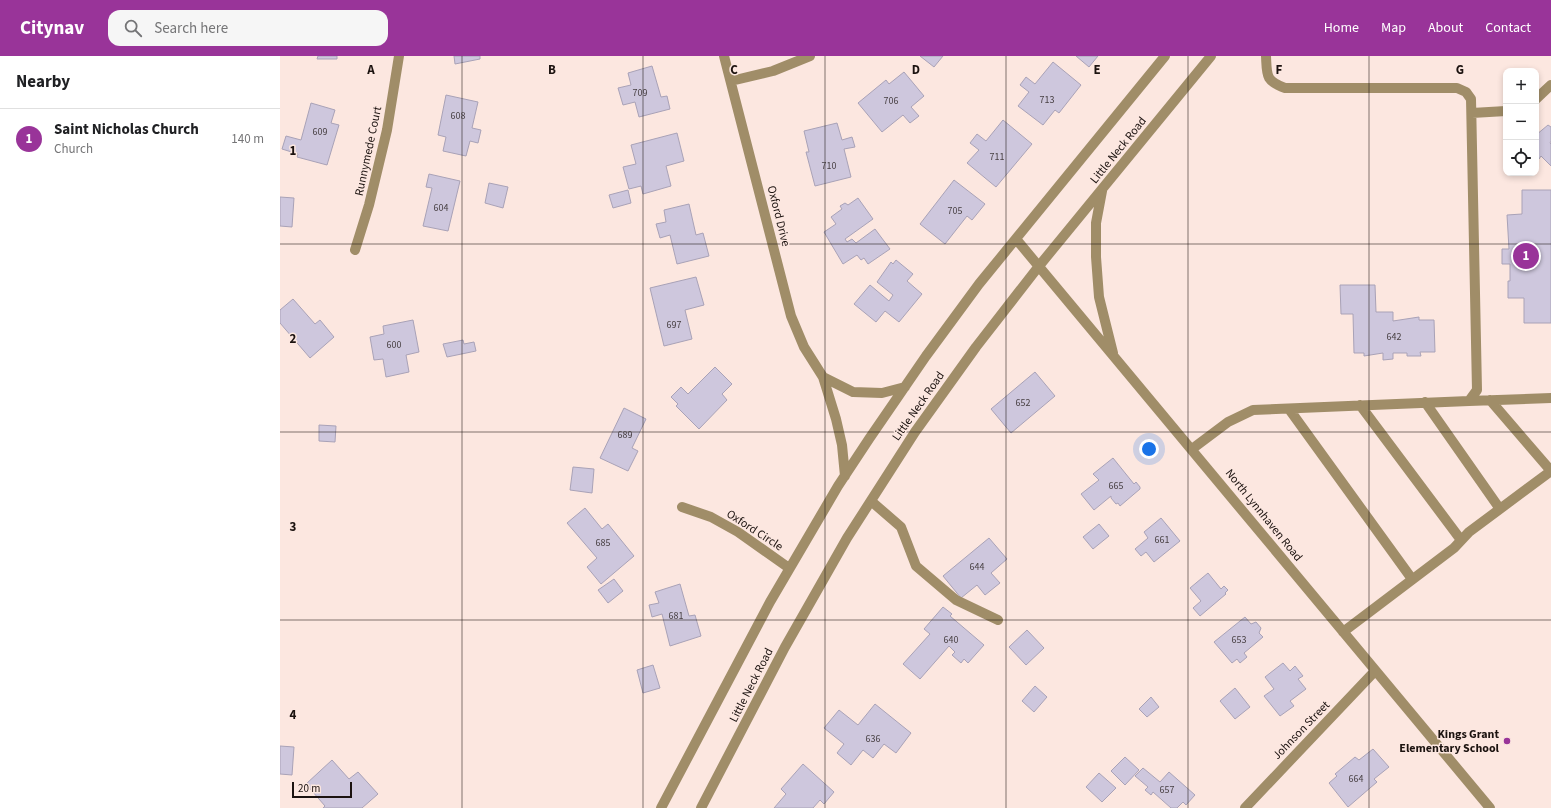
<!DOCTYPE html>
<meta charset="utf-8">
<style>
:root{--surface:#fff;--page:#f6f6f6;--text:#202124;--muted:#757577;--line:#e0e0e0;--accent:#993499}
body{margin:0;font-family:"Source Sans 3",sans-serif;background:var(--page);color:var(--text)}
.controls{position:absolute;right:12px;top:12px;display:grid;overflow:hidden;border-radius:8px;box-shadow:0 2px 6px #0003}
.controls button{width:36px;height:36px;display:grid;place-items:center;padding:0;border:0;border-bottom:1px solid var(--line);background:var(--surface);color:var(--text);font:20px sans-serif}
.scale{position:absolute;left:12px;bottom:10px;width:60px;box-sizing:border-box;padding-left:4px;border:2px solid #1c1310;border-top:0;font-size:11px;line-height:14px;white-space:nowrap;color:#1c1310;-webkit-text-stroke:3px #fce7e0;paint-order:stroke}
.you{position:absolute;left:869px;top:393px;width:14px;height:14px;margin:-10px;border:3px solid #fff;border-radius:50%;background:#1a73e8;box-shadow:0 0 0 6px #1a73e833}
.badge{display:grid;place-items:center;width:26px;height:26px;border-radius:50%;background:var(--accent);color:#fff;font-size:13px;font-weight:700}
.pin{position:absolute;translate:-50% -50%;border:2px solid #fff;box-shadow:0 1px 4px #0006}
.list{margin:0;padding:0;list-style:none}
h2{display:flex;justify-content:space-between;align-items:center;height:52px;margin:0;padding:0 16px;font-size:17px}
h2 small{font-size:13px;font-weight:400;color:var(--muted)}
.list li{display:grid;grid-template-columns:26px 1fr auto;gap:12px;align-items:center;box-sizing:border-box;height:60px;padding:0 16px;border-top:1px solid var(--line)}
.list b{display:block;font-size:15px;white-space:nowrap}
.list p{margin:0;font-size:13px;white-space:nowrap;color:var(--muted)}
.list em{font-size:13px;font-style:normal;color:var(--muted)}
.icon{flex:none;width:22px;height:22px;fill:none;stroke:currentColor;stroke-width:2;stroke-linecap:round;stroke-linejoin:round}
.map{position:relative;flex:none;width:1271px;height:752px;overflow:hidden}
header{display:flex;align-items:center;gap:24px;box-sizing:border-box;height:56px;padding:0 20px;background:var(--accent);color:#fff}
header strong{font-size:19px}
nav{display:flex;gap:22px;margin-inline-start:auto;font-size:14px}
.search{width:280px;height:36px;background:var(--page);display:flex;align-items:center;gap:10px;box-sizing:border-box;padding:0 14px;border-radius:12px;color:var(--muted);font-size:15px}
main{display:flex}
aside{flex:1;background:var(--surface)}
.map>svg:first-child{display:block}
.building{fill:#cec7dd;stroke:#a9a2b7}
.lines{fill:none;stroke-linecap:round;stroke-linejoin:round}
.minor{stroke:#a08d68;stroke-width:10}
.grid{fill:none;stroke:#1c1310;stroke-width:1;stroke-opacity:0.55}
.poi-dot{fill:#993499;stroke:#fce7e0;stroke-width:1.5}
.labels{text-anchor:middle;stroke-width:3;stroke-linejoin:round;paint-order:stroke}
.number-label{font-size:10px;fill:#484043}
.street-label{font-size:12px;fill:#1c1310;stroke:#fce7e0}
.poi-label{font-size:12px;font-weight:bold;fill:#1c1310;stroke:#fce7e0;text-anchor:end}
.grid-label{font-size:13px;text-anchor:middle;font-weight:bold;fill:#1c1310;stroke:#fce7e0;stroke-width:3;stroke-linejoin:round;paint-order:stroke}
</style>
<header>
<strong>Citynav</strong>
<div class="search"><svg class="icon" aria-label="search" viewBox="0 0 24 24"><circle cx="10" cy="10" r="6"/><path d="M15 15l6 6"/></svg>Search here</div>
<nav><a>Home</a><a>Map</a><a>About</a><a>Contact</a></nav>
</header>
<main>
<aside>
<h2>Nearby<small></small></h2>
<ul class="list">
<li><span class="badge">1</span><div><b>Saint Nicholas Church</b><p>Church</p></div><em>140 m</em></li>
</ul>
</aside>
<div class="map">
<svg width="1271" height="752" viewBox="0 0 1271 752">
<rect width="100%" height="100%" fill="#fce7e0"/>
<path class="building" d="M38,0H57V3H37Z
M174,0H200V3L175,8Z
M640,0H663L654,11Z
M796,0H818L809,11Z
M773,6L801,29L779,57L775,54L763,69L738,50L749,36L740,29L746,21L755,28Z
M372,10L381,41L387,40L390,53L359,61L355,46L343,49L338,32L351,29L348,17Z
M624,16L644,40L631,51L639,60L630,67L623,59L602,76L578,47L606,24L609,28Z
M166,39L198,46L192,72L201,74L198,87L190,85L186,100L163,95L166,81L158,79Z
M31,47L55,54L51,67L59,69L47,109L17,101L18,98L2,93L6,80L21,84Z
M723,64L752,88L716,131L687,107L699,94L690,87L697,78L706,85Z
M557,67L562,84L572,81L575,91L564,93L571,121L535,130L526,96H529L524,75Z
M1268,69L1271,71V85L1270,87L1271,88V110L1261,100L1259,103L1256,100V79Z
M397,77L404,105L386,110L391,130L363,138L361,130L349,133L343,111L356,108L351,89Z
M149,118L180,125L168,175L143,170L152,132L146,131Z
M674,124L705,148L692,164L687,160L665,188L640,168Z
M209,127L228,131L223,152L205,147Z
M348,134L351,147L333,152L329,139Z
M1242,134H1271V267H1244V242H1228V225H1230V208H1222V193H1229L1227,159L1242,158Z
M0,141L14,142L12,171L0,170Z
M578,142L593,163L565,183L567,186L572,183L576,187L595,173L610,193L588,208L584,202L581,204L577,199L563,208L544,176L556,168L551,161L562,153L560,150L565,147L568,149Z
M409,148L416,179L423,177L429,200L397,208L390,179L380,182L376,168L386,166L384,154Z
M616,204L633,218L627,225L642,238L619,266L605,255L596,266L574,248L590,229L609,245L613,239L597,226L611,206L613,208Z
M416,221L424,249L405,254L412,283L384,290L370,232Z
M1060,229H1095L1096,256H1113V265L1139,261V264H1154L1155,296H1140L1141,300H1127V297H1113V303L1103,304V297L1084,300V297H1074L1073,258H1061Z
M13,243L35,268L40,264L54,281L30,302L0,267V254Z
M133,264L139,296L126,299L129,316L106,321L103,303L94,304L90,281L104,278L103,270Z
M183,284L184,288L194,286L196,295L167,301L163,288Z
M435,311L452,328L442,338L447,344L419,373L396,350L398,348L391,341L401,331L408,338Z
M755,316L775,340L731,377L711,353Z
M344,352L366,363L352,392L358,395L348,415L320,402Z
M39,369L56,370L55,386L39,385Z
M833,402L854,428L856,426L860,431V433L840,450L838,447L836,448L831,442V440L814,454L801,438L819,424L813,418Z
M293,411L314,413L312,437L290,434Z
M305,452L322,473L328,468L354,500L321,528L307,511L317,502L287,467Z
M881,462L900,485L874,506L866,496L861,500L855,493L868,482L864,476Z
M819,468L829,480L813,493L803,481Z
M709,482L727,503L711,517L720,527L705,539L697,529L681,542L663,520Z
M928,517L941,533L944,530L948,534L945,537L946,538L920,560L913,552L921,545L910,532Z
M334,523L343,535L328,547L318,534Z
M400,528L409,560L415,559L421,580L390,590L382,558L372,561L369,549L379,547L375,536Z
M663,551L672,558L670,560L704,589L688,607L684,603L681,607L672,599L675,596L669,590L640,623L623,608L650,578L644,573Z
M965,561L971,568L976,566L981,572L979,577L983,581L964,597L967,601L960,607L957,603L952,607L934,586Z
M747,574L764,592L746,609L729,591Z
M1003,607L1010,615L1015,610L1023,620L1018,623L1026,633L1010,645L1014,650L1000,660L984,640L994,633L985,621Z
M373,609L380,632L363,637L357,614Z
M755,630L767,641L754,656L742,645Z
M955,632L970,651L955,663L940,645Z
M871,641L879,651L867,661L859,653Z
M595,648L631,677L616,697L604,688L593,702L583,694L571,709L557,697L564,688L544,672L559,654L578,669Z
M0,690L14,691L12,719L0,718Z
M1093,693L1109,711L1094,723L1097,726L1068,751L1049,727L1057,720L1055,718L1075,701L1079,704Z
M845,701L859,714L845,729L831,715Z
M52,704L69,723L78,716L98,738L82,752H43L45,750L26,728Z
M523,708L554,736L544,748L540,744L533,752H494L506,738L501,733Z
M863,712L880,726L889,716L915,739L906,749L903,746L897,752H891L873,736L871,739L865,734L868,731L855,720Z
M819,717L836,732L822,746L806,731Z"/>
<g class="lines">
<path class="minor" d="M444,0L511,260L524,291L543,321L556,363L562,389L565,420
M451,25L493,15L530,0
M1256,43L1271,29
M1192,57L1226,55
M822,135L816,167V201L819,241L833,297
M736,183L1210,752
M75,194L89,149L107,74L119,0
M543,321L573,336L602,337L625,331
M1210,344L1271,415
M1189,345L1271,342
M1145,346L1220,453
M1080,349L1181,484
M1009,353L1132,523
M912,393L948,366L973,354L1189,345L1197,334L1191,43L1186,36L1177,32H1005C985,25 987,19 986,0
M591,445L621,471L636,510L676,544L718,564
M402,451L431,461L458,476L509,512
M1063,576L1174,492L1189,476L1271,415
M381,752L490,546L558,430L589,383L646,300L699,228L885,0
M421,752L505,591L567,482L635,376L696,291L759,210L931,0
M965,752L1095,615"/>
</g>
<path class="grid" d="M182,0V752M363,0V752M545,0V752M726,0V752M908,0V752M1089,0V752M0,188H1271M0,376H1271M0,564H1271"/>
<circle class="poi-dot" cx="1227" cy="685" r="4"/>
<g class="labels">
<g class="number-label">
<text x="360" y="40">709</text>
<text x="767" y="47">713</text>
<text x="611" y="48">706</text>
<text x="178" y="63">608</text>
<text x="40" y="79">609</text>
<text x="717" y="104">711</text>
<text x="549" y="113">710</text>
<text x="161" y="155">604</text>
<text x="675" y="158">705</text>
<text x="394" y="272">697</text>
<text x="1114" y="284">642</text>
<text x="114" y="292">600</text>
<text x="743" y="350">652</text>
<text x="345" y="382">689</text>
<text x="836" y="433">665</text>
<text x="882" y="487">661</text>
<text x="323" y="490">685</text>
<text x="697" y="514">644</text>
<text x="396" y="563">681</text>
<text x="671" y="587">640</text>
<text x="959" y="587">653</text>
<text x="593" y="686">636</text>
<text x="1076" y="726">664</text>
<text x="887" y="737">657</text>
</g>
<g class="street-label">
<text transform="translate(838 94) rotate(-51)" y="4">Little Neck Road</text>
<text transform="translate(88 95) rotate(-78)" y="4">Runnymede Court</text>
<text transform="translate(499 160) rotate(76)" y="4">Oxford Drive</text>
<text transform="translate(638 350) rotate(-55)" y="4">Little Neck Road</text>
<text transform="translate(984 459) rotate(51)" y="4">North Lynnhaven Road</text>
<text transform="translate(475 474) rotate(33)" y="4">Oxford Circle</text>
<text transform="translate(471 629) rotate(-63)" y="4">Little Neck Road</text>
<text transform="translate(1021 674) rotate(-46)" y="4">Johnson Street</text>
</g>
<g class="poi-label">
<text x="1219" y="682">Kings Grant<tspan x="1219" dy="14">Elementary School</tspan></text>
</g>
</g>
<g class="grid-label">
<text x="91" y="18">A</text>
<text x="272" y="18">B</text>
<text x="454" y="18">C</text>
<text x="636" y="18">D</text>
<text x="817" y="18">E</text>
<text x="999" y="18">F</text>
<text x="1180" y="18">G</text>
<text x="13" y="99">1</text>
<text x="13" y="287">2</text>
<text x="13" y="475">3</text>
<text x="13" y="663">4</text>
</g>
</svg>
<div class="controls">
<button>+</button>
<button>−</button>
<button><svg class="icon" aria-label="locate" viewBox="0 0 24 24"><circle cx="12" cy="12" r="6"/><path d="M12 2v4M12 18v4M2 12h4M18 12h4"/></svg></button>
</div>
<div class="scale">20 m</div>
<div class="you"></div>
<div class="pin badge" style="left:1246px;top:200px">1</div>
</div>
</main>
